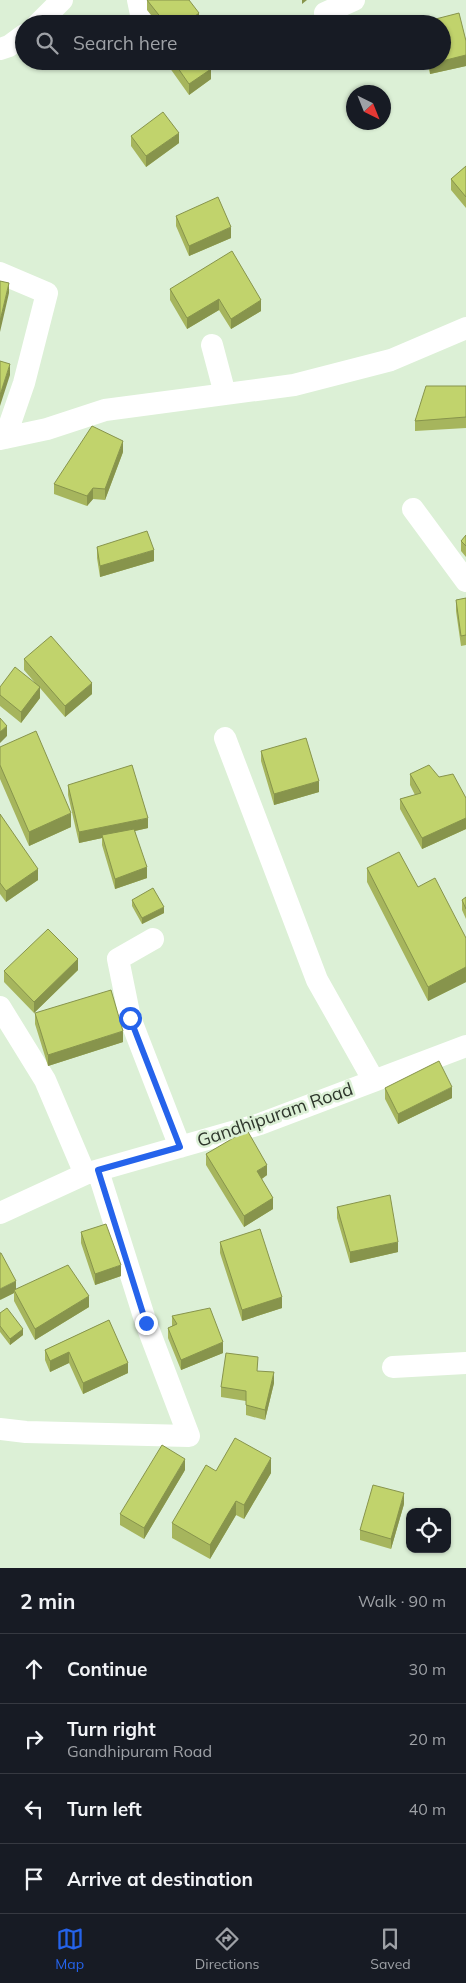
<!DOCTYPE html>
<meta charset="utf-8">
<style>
:root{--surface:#171b24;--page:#242831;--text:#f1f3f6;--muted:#9ea1a6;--line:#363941;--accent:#2563eb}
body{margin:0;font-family:Mulish,sans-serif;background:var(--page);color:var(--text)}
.controls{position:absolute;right:15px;bottom:15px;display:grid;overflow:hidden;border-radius:10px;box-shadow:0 1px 4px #0004}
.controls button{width:45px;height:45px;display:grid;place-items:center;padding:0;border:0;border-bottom:1px solid var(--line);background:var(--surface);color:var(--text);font:25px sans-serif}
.compass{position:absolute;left:346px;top:85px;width:45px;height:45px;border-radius:50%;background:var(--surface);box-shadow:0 1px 4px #0004;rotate:137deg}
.stop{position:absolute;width:15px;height:15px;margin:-11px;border:4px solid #2563eb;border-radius:50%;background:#fff}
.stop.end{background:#2563eb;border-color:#fff;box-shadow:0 1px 5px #0008}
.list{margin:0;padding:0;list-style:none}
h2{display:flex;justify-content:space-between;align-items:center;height:65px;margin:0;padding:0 20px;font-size:21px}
h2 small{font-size:16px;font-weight:400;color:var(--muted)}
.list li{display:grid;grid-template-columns:32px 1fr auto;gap:15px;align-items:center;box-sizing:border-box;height:70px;padding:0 20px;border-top:1px solid var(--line)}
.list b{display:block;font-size:19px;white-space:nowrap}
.list p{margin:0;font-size:16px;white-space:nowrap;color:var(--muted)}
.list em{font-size:16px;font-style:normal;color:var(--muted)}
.icon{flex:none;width:28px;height:28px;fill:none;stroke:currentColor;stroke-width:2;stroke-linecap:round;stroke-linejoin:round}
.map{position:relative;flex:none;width:466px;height:1568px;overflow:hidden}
.search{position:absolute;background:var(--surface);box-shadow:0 1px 4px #0004;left:15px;right:15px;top:15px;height:55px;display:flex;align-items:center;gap:12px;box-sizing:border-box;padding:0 18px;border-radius:28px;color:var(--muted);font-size:19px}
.sheet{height:345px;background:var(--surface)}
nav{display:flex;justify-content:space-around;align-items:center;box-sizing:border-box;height:70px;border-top:1px solid var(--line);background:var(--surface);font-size:14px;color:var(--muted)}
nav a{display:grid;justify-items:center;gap:2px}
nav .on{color:var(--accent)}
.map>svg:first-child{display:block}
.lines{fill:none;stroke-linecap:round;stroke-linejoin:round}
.street{stroke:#fff;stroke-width:22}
.wall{fill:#a6b55d}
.shaded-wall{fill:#87944c}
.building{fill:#c1d36c;stroke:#87944c}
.route{stroke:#2563eb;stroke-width:6}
.labels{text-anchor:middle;stroke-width:5;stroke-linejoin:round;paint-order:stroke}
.street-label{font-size:18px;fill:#2e362c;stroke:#dcf0d6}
</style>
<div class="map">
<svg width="466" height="1568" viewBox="0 0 466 1568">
<rect width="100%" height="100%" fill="#dcf0d6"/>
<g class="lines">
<path class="street" d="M138,0L143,24
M325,13L354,0
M38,24L62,0
M0,49L9,46L24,35
M0,273L47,293L24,383L5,438
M212,345L225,394
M0,439L47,429L105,410L294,385L391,360L466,328
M413,509L466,581
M225,738L317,980L374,1081
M153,939L118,959L130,1018L180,1147
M0,1007L45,1080L85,1174
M0,1213L85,1174L260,1124L466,1046
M393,1367L466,1363
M0,1429L26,1432L189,1436L146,1323L98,1171"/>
</g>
<path class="wall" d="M147,0L199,24H158L147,10Z
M466,41V66L430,74L427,61H442Z
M167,61H206L211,79L189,95L167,64Z
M131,136L179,143L146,167L131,146Z
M466,166V208L451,190V179Z
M176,216L231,238L189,256L176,226Z
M170,289L261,300V311L231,329L219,310L187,329L170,300Z
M466,386V428L415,431V421Z
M123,452L105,500L93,499L87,506L54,494V484Z
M466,535V557L461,551V541Z
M97,547L154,561L100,577L97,558Z
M466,598V645L461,646L456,611V600Z
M24,659L92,694L65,717L40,688V698L21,723L0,706V687L37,685L24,670Z
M0,747L71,827L29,846L0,779Z
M261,751L319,792L274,805L261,761Z
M410,774L439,777L466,798V829L422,849L400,809V799L415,795L410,785Z
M68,785L148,828L135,831L147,878L115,889L102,845V838L79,843L68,795Z
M0,814L38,880L6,902L0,894Z
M367,868L418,887L466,938V982L428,1001L367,882Z
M466,897V919L462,910V900Z
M132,900L164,913L142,924L132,906Z
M78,970L34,1013L4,982V971Z
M35,1013L123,1042L48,1066L35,1024Z
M385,1088L452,1098L398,1124L385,1099Z
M206,1154L267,1175L262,1179L273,1209L244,1227L206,1165Z
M337,1207L398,1252L350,1263L337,1218Z
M81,1232L121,1276L95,1285L81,1243Z
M220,1242L282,1308L242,1321L220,1253Z
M16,1289L89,1307L35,1340L14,1301V1293L0,1300Z
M0,1313L23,1335L10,1345L0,1332Z
M172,1316L223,1353L181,1370L168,1338V1328L172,1326Z
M109,1320L128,1373L83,1394L69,1363L50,1372L45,1360V1350Z
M258,1371L274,1383L265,1420L246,1415V1401L221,1397V1387Z
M185,1470L144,1539L120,1525V1514Z
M216,1471L271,1473L244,1519L236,1515L210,1559L172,1538V1523Z
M404,1504L391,1549L360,1540V1530Z"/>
<path class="shaded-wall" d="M302,0H307L302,4Z
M199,13V24H185Z
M466,55V66L430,74V64Z
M133,61H139L133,65Z
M211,69V79L189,95V84Z
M179,133V143L146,167V156Z
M231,227V238L189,256V246Z
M9,283V293L0,332V321Z
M219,299V310L187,329V318Z
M261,300V311L231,329V319Z
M10,364V375L0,406V395Z
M123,441V452L105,500V489Z
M93,488V499L87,506V496Z
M154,550V561L100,577V566Z
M92,683V694L65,717V706Z
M40,687V698L21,723V712Z
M7,726V736L0,743V732Z
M319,781V792L274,805V794Z
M71,813V827L29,846V832Z
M148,818V828L103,838L102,835V838L79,843V832Z
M466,818V829L422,849V838Z
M147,867V878L115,889V879Z
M38,869V880L6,902V891Z
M164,907V913L142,924V918Z
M78,959V970L34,1013V1002Z
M466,967V982L428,1001V987Z
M123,1031V1042L48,1066V1055Z
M452,1087V1098L398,1124V1114Z
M267,1165V1175L257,1182V1171Z
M273,1198V1209L244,1227V1216Z
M398,1242V1252L350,1263V1252Z
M121,1265V1276L95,1285V1274Z
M16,1281V1292L14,1290V1293L0,1300V1289Z
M89,1296V1307L35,1340V1329Z
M282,1297V1308L242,1321V1310Z
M23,1329V1335L10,1345V1339Z
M223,1342V1353L181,1370V1360Z
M69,1352V1363L50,1372V1361Z
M128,1363V1373L83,1394V1383Z
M274,1372V1383L265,1420V1410Z
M271,1458V1473L244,1519V1505Z
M185,1459V1470L144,1539V1528Z
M404,1493V1504L391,1549V1539Z
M236,1501V1515L210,1559V1545Z"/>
<path class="building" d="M147,0H189L199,13L185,24H166Z
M459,13L466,41V55L442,61V24H420V23Z
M173,61H206L211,69L189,84Z
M430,61H441L430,64Z
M163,112L179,133L146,156L131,136Z
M466,166V197L451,179Z
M218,197L231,227L189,246L176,216Z
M232,251L261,300L231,319L219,299L187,318L170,289Z
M0,281L9,283L0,321Z
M0,361L10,364L0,395Z
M426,386H466V417L415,421Z
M92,426L123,441L105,489L93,488L87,496L54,484Z
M147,531L154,550L100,566L97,547Z
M466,535V546L461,541Z
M466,598V635L461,636L456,600Z
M51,636L92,683L65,706L24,659Z
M15,667L40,687L21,712L0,695V687Z
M0,718L7,726L0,732Z
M36,731L71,813L29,832L0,765V747Z
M306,738L319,781L274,794L261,751Z
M132,765L148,818L79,832L68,785Z
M429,765L439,777L453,774L466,798V818L422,838L400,799L421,793L410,774Z
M0,814L38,869L6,891L0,883Z
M134,829L147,867L115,879L102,835Z
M399,852L418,887L435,878L466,938V967L428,987L367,868Z
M153,888L164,907L142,918L132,900Z
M466,897V909L462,900Z
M48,929L78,959L34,1002L4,971Z
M111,990L123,1031L48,1055L35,1013Z
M439,1061L452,1087L398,1114L385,1088Z
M247,1130L267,1165L257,1171L273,1198L244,1216L206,1154Z
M390,1195L398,1242L350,1252L337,1207Z
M106,1224L121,1265L95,1274L81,1232Z
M260,1229L282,1297L242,1310L220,1242Z
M0,1253H1L16,1281L0,1289Z
M68,1265L89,1296L35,1329L14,1290Z
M7,1308L23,1329L10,1339L0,1326V1313Z
M210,1308L223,1342L181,1360L168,1328L177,1324L172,1316Z
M109,1320L128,1363L83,1383L69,1352L50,1361L45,1350Z
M226,1353L258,1357L257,1371L274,1372L265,1410L246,1405V1391L221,1387Z
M235,1438L271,1458L244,1505L236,1501L210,1545L172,1523L206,1465L216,1471Z
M162,1445L185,1459L144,1528L120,1514Z
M373,1485L404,1493L391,1539L360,1530Z"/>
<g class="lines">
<path class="route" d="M130,1018L180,1147L98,1170L146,1323"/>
</g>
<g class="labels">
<g class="street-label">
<text transform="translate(275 1115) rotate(-19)" y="6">Gandhipuram Road</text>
</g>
</g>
</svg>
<div class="controls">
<button><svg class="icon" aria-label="locate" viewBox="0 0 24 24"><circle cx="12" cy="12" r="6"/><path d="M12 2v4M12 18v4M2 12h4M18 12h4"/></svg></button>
</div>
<svg class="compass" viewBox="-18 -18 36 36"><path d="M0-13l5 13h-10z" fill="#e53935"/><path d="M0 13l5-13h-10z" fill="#9ea1a6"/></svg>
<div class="stop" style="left:130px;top:1018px"></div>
<div class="stop end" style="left:146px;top:1323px"></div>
<div class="search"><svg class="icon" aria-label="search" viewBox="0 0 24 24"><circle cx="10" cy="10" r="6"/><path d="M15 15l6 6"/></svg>Search here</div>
</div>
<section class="sheet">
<h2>2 min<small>Walk · 90 m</small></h2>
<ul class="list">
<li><svg class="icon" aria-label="ahead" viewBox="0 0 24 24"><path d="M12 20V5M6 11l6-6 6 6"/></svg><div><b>Continue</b></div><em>30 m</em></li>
<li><svg class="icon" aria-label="right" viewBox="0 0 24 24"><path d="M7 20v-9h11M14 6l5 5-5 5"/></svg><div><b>Turn right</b><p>Gandhipuram Road</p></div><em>20 m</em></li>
<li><svg class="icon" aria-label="left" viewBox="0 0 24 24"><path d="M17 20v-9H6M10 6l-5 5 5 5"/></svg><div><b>Turn left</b></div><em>40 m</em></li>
<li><svg class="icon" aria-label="arrive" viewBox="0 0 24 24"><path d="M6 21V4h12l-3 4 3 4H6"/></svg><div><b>Arrive at destination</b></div></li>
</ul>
</section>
<nav>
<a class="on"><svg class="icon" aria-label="map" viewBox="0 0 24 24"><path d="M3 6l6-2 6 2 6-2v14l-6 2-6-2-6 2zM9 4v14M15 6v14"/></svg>Map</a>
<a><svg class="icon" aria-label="directions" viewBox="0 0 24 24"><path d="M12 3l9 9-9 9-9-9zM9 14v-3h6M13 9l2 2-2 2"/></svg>Directions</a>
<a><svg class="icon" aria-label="saved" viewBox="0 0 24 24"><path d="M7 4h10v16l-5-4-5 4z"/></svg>Saved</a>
</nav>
